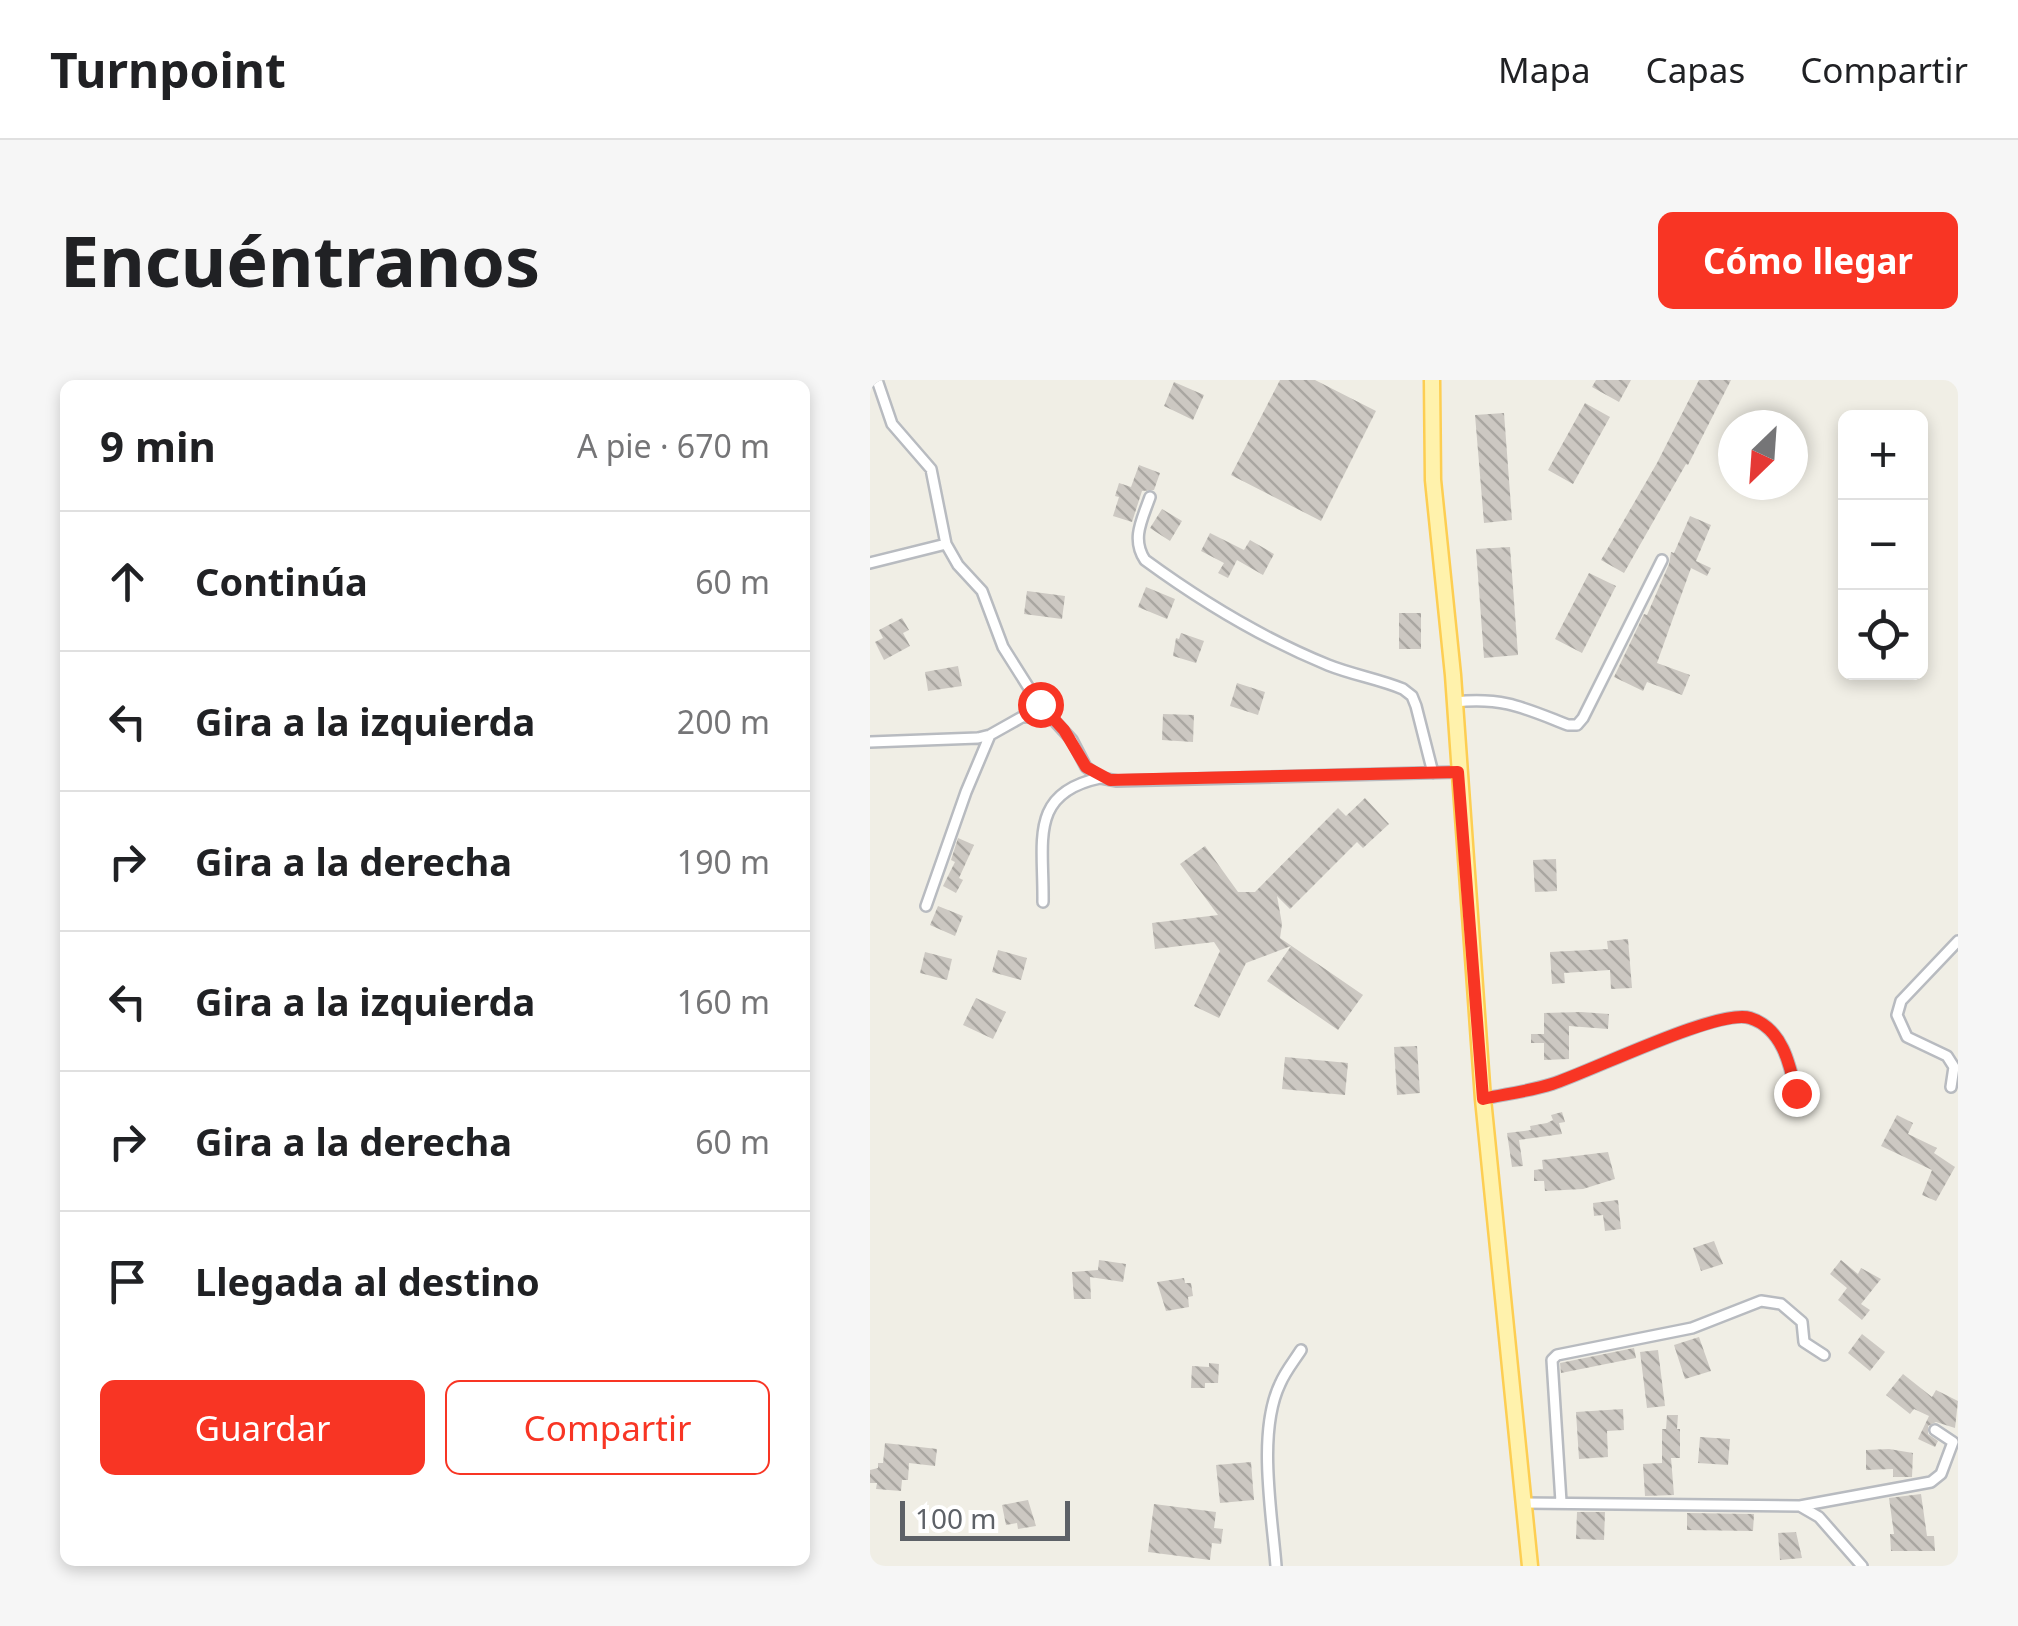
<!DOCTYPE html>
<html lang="es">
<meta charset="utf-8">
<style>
:root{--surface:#fff;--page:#f6f6f6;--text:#202124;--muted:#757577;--line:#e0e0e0;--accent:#f83524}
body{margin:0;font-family:"Noto Sans",sans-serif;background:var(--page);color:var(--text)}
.controls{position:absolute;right:30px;top:30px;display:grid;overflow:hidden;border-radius:15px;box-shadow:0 5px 15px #0003}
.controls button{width:90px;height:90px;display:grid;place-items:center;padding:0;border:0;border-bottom:2px solid var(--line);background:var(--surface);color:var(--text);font:50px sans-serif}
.compass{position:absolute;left:848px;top:30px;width:90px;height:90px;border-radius:50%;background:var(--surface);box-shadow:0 5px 15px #0003;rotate:205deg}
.scale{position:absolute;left:30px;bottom:25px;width:170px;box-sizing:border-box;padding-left:10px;border:5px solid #5d6167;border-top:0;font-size:28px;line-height:35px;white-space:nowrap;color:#5d6167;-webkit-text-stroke:8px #fff;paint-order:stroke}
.stop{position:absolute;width:30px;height:30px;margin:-22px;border:8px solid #f83524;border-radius:50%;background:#fff}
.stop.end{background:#f83524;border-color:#fff;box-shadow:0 2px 10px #0008}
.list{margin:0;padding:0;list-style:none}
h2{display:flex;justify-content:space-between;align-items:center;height:130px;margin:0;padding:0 40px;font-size:42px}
h2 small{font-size:32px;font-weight:400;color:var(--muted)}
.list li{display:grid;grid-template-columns:65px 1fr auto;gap:30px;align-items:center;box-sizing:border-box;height:140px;padding:0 40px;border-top:2px solid var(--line)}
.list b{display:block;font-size:38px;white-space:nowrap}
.list em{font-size:32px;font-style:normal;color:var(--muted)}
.actions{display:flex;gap:20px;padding:30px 40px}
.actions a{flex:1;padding:22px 0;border:2px solid var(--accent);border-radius:15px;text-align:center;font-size:35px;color:var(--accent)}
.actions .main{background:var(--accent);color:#fff}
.icon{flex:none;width:55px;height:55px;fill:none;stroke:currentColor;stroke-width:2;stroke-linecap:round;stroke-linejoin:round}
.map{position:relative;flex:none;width:1088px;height:1186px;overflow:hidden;border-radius:15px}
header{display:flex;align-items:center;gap:60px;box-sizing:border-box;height:140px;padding:0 50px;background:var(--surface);border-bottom:2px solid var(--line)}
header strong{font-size:48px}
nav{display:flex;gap:55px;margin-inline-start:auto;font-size:35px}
.intro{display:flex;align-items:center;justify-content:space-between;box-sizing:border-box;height:240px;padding:0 60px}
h1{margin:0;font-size:70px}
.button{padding:25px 45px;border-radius:15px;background:var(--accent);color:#fff;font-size:35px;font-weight:700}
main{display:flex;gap:60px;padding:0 60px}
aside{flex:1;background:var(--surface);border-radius:15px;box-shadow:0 5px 15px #0003}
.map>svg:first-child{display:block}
.building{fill:url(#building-back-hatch)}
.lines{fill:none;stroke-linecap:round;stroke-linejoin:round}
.street-casing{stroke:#b8bbc0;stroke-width:14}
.primary-casing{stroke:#fdce52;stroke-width:19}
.street{stroke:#fff;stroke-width:9}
.primary{stroke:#fff2ac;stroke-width:14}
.route{stroke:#f83524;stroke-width:12}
</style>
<header>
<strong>Turnpoint</strong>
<nav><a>Mapa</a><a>Capas</a><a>Compartir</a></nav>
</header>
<div class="intro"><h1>Encuéntranos</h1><a class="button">Cómo llegar</a></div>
<main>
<aside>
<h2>9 min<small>A pie · 670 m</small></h2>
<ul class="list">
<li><svg class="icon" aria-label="ahead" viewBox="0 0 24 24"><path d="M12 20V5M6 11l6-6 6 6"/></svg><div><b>Continúa</b></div><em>60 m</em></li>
<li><svg class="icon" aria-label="left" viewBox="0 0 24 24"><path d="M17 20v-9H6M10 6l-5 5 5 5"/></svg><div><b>Gira a la izquierda</b></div><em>200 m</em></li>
<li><svg class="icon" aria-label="right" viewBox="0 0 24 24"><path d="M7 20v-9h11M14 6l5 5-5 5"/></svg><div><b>Gira a la derecha</b></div><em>190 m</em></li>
<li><svg class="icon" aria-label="left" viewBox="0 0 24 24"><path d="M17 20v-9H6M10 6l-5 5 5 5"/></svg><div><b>Gira a la izquierda</b></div><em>160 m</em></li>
<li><svg class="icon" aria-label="right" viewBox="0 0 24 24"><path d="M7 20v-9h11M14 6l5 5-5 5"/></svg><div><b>Gira a la derecha</b></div><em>60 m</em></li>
<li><svg class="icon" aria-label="arrive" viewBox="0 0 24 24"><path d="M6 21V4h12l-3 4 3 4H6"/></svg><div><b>Llegada al destino</b></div></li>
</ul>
<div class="actions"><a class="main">Guardar</a><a>Compartir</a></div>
</aside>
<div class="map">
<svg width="1088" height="1186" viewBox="0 0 1088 1186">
<defs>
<pattern id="building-back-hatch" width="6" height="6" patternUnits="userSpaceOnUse" patternTransform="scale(2.5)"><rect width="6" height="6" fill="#ccc8c2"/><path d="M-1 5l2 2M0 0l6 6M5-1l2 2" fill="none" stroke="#a9a6a1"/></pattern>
</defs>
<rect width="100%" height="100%" fill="#f0eee5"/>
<path class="building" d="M410,0H445L506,31L451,141L361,95Z
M726,0H761L749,22L722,7Z
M829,0H861L818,85L816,84L754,193L731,180L787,83Z
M304,2L334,15L323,40L294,26Z
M715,23L740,37L703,104L678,90Z
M634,33L642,140L614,143L605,35Z
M269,85L290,93L284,110L272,111L262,142L243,136L249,117L245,116L249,103L261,107Z
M292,129L312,141L300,161L280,148Z
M820,136L841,145L826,181L841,188L837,196L821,188L787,283L820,295L812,315L777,302L773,311L744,297L774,234L777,235L799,184L801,172L804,173Z
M340,153L374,170L380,160L404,174L393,195L367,180L358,198L348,193L354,183L331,171Z
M640,167L648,275L614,278L606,169Z
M719,193L746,206L712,273L685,259Z
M276,207L305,219L297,239L268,227Z
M157,211L195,216L192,239L154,234Z
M529,233H551V269H529Z
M32,238L39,250L33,253L40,266L14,280L5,262L13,258L9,250Z
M311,253L334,261L326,283L303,276L306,258L309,259Z
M88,286L92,306L58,311L55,292Z
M367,303L395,312L388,335L360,326Z
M293,334L324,335L323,362L292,360Z
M495,418L519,444L493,468L487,462L420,529L407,516L412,544L410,558L493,615L468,650L397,601L421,566L376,583L349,638L324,626L350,571L344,562L285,569L282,543L348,535L310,484L335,466L368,512H385L468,428L476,436Z
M88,458L104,465L89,498L93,500L86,513L73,506L85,482L81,480Z
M686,479L687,511L665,512L663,480Z
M68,526L93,536L85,556L60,545Z
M758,559L762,608L741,609L740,590L694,593L695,603L682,604L680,572L738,569L737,561Z
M128,570L157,578L151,600L122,592Z
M55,572L82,579L77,600L50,593Z
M106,618L136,632L123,659L93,645Z
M711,632L739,634L738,649L699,646V679L674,680V663H661V654H674V633Z
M547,666L550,713L527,715L524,667Z
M415,677L478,683L475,715L412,709Z
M692,732L695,742L689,743L692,754L649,760L653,786L642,787L637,753L661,750L660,746L677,743L683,740L681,735Z
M1027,735L1043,743L1038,754L1067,768L1064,773L1085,787L1066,821L1052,815L1062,790L1011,766Z
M738,772L745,799L713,809L675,811L674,801H664V790L673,789L672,780Z
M748,820L751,849L735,851L733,835L724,836L723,823Z
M844,861L853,884L831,891L823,868Z
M229,880L256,884L253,902L220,897L221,919H204L202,892L228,890Z
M971,880L988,894L991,888L1011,899L991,924L1000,930L992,940L968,920L977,908L960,894Z
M314,898L315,903H321L323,916L318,917L319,927L296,931L287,902Z
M992,954L1015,972L1000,991L978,973Z
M829,957L841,991L815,999L804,965Z
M764,968L766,978L691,993L690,983Z
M788,970L795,1026L777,1028L770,972Z
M339,983L349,984L348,1003H335V1008H321L322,986L339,987Z
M1033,994L1062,1017L1066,1010L1088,1021L1085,1048L1066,1042L1058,1046V1054L1068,1061L1065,1067L1048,1059L1059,1036L1044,1029L1040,1034L1016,1015Z
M753,1029L754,1050L737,1051L738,1077L709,1079L706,1032Z
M797,1035H808L807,1049H810V1078H801L804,1115L775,1116L773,1084L792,1083V1049H796Z
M830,1057L860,1059L858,1085L828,1083Z
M15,1063L67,1069L65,1086L39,1083L38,1100H32L31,1111L6,1109L7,1103H0V1090L8,1088V1083H13Z
M1019,1069L1043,1073L1042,1097H1023V1089L996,1090V1070Z
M381,1082L384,1120L350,1123L346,1085Z
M1051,1114L1057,1156H1064L1065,1171H1021L1020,1154H1024L1019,1118Z
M158,1120L166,1146L148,1149L147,1143L136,1145L132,1125Z
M284,1124L346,1132L344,1148L353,1149L351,1164L342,1163L340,1180L278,1172Z
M707,1132H735L734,1160L706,1159Z
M817,1133L884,1134L883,1151L817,1150Z
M926,1152L932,1178L910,1180L908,1153Z"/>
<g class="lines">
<defs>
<path id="street" d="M7,0L22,44L61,89L76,164L88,185L112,211L133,267L169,324L202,360L216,387L231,398L247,401L588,392
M280,117C272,140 261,159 275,180C331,221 394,259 458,285C483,295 509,299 533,309L542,316L546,326L563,393
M0,183L76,164
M585,322C634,317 654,328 698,345H707L713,338L792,180
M0,362L108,358L120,355L152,337L178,336
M173,522C174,462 158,413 230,398
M56,526L96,412L120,355
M1081,707L1084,687L1077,676L1037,657L1027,635L1031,621L1088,561
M613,719C636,714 660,711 682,704C720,692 848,628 880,638C912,648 920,684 926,713
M691,1122L682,980L687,975L822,948L891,921L911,924L932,942L934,962L954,975
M652,1123L930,1126L1061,1102L1071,1094L1083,1062L1065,1050
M930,1126L949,1137L992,1186
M406,1186C402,1134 387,1052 410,1004C415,992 424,981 431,970"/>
<path id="primary" d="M562,0L563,100L583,295L613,719L660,1186"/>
</defs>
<use href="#street" class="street-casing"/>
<use href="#primary" class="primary-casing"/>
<use href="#street" class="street"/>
<use href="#primary" class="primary"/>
</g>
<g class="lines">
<path class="route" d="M170,324L194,350L216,387L240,400L588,392L613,719C636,714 660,711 682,704C720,692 849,628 880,638C912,648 920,684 926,713"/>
</g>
</svg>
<div class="controls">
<button>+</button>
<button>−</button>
<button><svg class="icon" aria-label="locate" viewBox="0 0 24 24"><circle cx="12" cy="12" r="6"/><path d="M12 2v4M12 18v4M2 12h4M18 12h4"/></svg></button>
</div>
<svg class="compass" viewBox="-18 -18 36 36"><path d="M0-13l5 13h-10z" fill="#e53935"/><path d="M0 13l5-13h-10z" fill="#757577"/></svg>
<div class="scale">100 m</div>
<div class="stop" style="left:170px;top:324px"></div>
<div class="stop end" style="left:926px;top:713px"></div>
</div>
</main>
